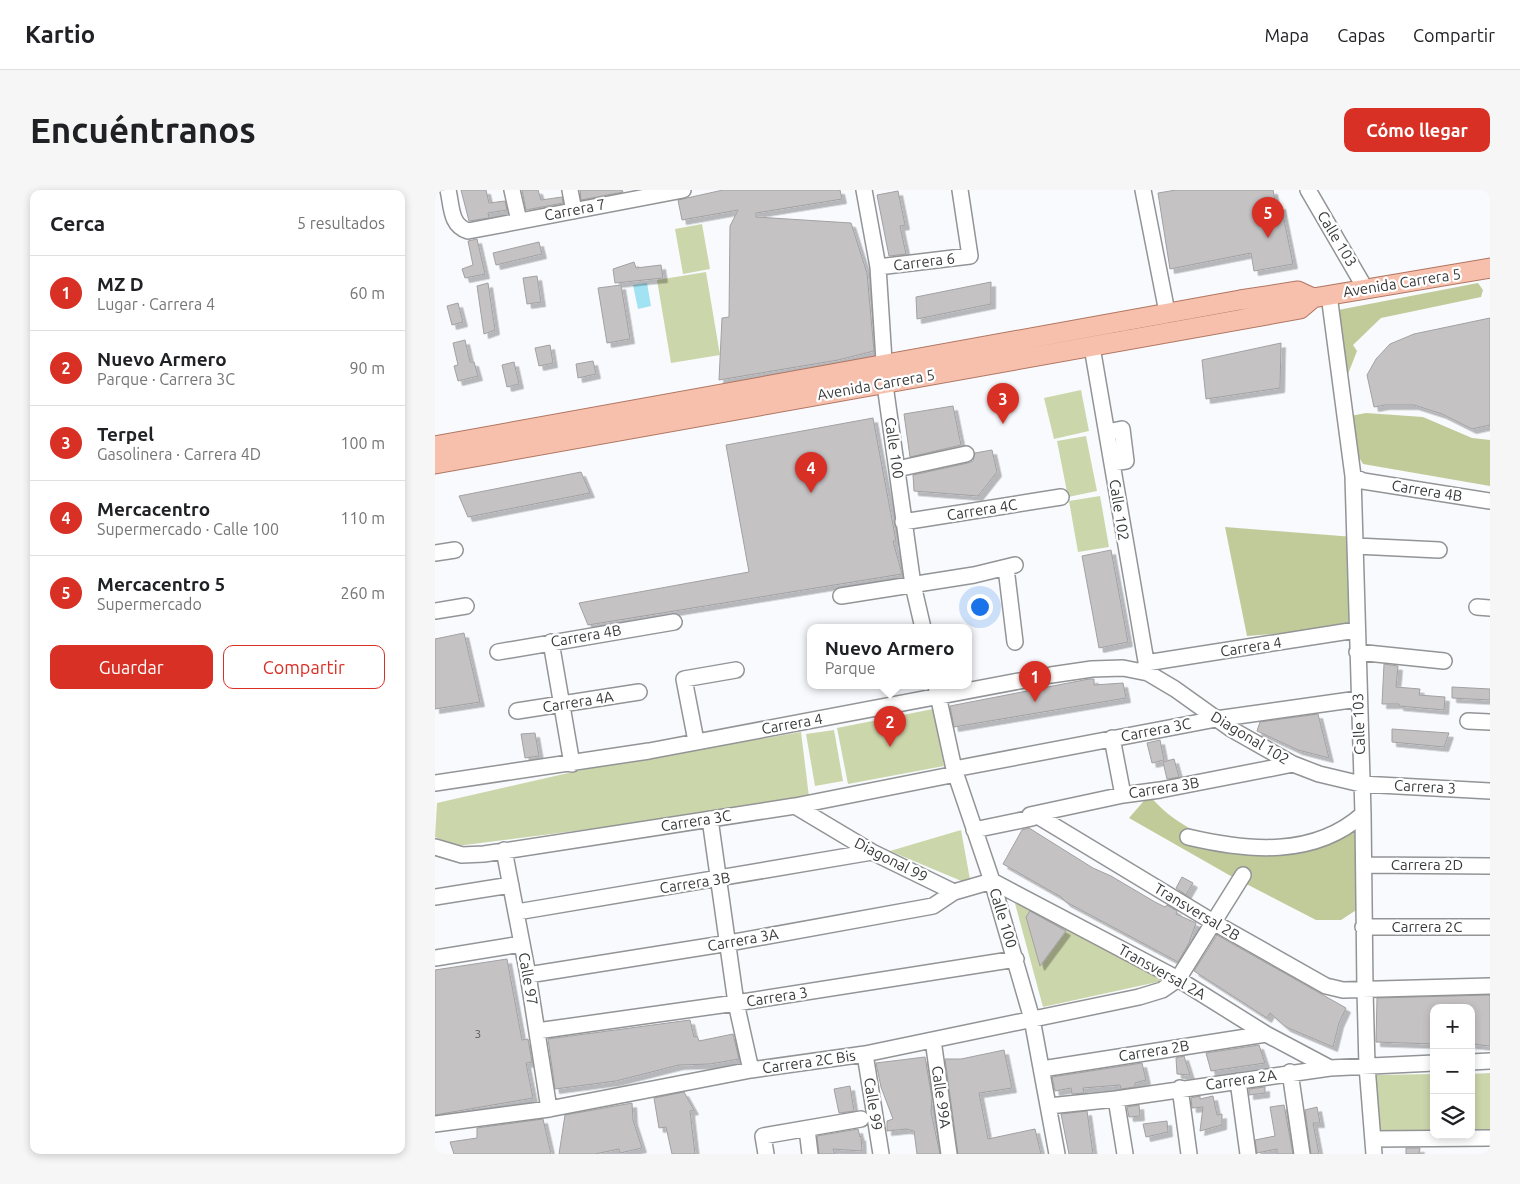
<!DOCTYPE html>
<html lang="es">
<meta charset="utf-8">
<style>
:root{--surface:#fff;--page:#f6f6f6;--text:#202124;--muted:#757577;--line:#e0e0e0;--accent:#d93025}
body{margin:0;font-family:Ubuntu,sans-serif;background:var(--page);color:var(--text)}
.controls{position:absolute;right:15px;bottom:15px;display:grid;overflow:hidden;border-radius:10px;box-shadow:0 2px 8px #0003}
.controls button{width:45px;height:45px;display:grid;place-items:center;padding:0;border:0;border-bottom:1px solid var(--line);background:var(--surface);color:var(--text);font:25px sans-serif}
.you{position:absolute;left:544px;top:416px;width:18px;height:18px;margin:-12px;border:4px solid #fff;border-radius:50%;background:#1a73e8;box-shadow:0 0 0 8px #1a73e833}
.badge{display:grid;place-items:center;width:32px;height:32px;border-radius:50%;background:var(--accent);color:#fff;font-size:16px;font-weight:700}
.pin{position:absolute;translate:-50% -41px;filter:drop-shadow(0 1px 2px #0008)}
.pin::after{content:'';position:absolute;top:26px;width:18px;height:15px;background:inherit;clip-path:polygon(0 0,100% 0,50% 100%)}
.popup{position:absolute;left:372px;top:434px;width:165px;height:65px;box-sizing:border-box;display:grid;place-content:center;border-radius:10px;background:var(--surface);filter:drop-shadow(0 1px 4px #0005);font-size:16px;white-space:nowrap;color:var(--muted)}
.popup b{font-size:19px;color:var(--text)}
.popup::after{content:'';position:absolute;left:50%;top:100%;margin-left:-10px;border:10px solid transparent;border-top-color:var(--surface)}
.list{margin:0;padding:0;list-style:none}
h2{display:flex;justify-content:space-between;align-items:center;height:65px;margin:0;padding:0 20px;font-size:21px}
h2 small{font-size:16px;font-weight:400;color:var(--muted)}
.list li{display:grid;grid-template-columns:32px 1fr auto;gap:15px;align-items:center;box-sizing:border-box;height:75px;padding:0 20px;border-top:1px solid var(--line)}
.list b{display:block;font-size:19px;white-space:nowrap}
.list p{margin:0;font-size:16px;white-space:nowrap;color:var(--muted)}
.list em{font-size:16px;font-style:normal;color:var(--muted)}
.actions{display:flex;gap:10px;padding:15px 20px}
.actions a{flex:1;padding:11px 0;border:1px solid var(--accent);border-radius:10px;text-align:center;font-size:18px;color:var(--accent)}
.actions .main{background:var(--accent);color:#fff}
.icon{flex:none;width:28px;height:28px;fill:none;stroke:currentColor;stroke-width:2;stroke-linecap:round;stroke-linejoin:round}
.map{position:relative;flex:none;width:1055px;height:964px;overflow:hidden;border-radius:10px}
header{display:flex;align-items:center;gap:30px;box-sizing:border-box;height:70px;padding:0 25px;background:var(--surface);border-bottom:1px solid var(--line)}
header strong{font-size:24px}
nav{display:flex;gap:28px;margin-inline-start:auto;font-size:18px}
.intro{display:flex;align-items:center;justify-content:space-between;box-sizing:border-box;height:120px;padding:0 30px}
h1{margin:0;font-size:35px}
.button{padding:12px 22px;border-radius:10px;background:var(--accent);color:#fff;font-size:18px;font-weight:700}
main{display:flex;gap:30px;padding:0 30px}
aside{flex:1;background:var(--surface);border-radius:10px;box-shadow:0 2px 8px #0003}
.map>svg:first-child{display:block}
.green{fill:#ccd6ab}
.forest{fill:#c0cb99}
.water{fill:#a2e3f3}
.building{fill:#c5c2c4;stroke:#a3a0a2;filter:url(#shadow)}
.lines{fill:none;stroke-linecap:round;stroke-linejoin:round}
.minor-casing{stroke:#929496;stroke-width:18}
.major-casing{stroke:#b17661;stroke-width:21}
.minor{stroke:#fff;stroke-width:15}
.major{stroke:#f7c0ad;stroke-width:19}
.labels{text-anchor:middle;stroke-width:4.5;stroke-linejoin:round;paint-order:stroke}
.number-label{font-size:12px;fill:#5c5c5d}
.street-label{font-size:15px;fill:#393a3b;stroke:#fff}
</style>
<header>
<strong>Kartio</strong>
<nav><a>Mapa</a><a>Capas</a><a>Compartir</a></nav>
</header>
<div class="intro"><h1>Encuéntranos</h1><a class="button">Cómo llegar</a></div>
<main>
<aside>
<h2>Cerca<small>5 resultados</small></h2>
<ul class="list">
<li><span class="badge">1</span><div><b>MZ D</b><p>Lugar · Carrera 4</p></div><em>60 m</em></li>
<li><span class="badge">2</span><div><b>Nuevo Armero</b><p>Parque · Carrera 3C</p></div><em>90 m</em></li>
<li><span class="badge">3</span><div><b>Terpel</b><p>Gasolinera · Carrera 4D</p></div><em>100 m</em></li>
<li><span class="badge">4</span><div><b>Mercacentro</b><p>Supermercado · Calle 100</p></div><em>110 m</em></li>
<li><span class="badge">5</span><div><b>Mercacentro 5</b><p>Supermercado</p></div><em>260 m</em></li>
</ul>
<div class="actions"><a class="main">Guardar</a><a>Compartir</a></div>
</aside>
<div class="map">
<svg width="1055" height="964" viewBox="0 0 1055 964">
<defs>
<filter id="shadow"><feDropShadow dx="4.5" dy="4.5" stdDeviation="0" flood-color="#0004"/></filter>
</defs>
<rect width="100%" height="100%" fill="#f8fafd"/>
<path class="green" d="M267,34L275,79L248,84L240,39Z
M271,82L285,165L236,173L222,90Z
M646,200L654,241L619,249L609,208Z
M651,246L662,301L633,307L622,251Z
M665,306L674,357L643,362L634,311Z
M498,519L509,576L413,594L402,538Z
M399,540L408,591L380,596L371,544Z
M366,542L374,607L203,633L22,656L0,647L2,613L155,578Z
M526,640L536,695L455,661Z
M578,706L727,791L608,817Z
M1055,883V939L1036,940V884Z
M999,884V942L940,946V885Z"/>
<path class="forest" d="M1043,93L1048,100L1046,107L946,128L918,155L922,161L913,184H910L903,120Z
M931,223L988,227L1037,248L1055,250V296L928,274L923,266L915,226Z
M790,337L919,347L913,438L812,446Z
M714,605C770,671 852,659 927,640L926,717L906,730H881L794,685L694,628Z"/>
<path class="water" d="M212,93L216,116L203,119L198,95Z"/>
<path class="building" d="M26,0H51L54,13L70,11L72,20L53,23L54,28L34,31Z
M87,0H103L106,10L127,7L128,13L91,20Z
M145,0H187L188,2L146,10Z
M288,0H405L407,9L321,23V27L416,33L432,83L439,161L403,170L284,190L287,128L294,127L295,36L303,20L247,30L243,10Z
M741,0H838L841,16L846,15L858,74L819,81L816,63L735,79L723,3Z
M463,1L470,35L465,36L471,64L454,66L442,5Z
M42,49L50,84L30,88L27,79L38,75L33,51Z
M104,52L107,64L61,75L58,63Z
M199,72L201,78L226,75L228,88L180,93L178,79Z
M102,86L106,112L92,114L88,88Z
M556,92V114L482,129L481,107Z
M53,93L60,140L49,144L42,96Z
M186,95L195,149L172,153L163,98Z
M23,113L28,132L17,135L12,116Z
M1055,128V235L1037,239L1007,224L979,215H950L939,217L932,185L941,169L955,154L979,144Z
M30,150L35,172H39L43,186L23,191L19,176L23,175L18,153Z
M846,153L845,198L771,209L767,170Z
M115,155L118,173L104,176L100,158Z
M158,171L161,184L143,188L141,174Z
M79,172L84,194L72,197L67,175Z
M518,216L526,255L475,267L469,224Z
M438,228L461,351H458L467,384L153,435L144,413L314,382L291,255Z
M557,260L562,282L543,306L479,301L478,285L533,273L538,271L540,263Z
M146,282L155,303L33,327L24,306Z
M676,360L693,452L664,458L647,366Z
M29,443L45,512L0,519V449Z
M949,474L963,476L961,497L985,499L984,505L1010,507L1009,520L964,516V514H947Z
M654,489H659V495L688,493L691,508L519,537L515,516Z
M1017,497L1055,499V510L1017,508Z
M883,524L894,568L863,560L822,541L825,532Z
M957,539L1014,543L1009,557L957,552Z
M100,543L104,566L90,568L86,544Z
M725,550L729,570L717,573L712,553Z
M739,569L744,587L732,589L728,572Z
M594,638L658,678L676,686L720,712L730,717L732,715L742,721L741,724L761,733L754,753L743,772L631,712L626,707L568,674L587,640Z
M747,687L758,693L751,705L741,698Z
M595,721L631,741L605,776L591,727Z
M782,745L911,818L904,833L898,857L851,837L835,823L832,828L759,781Z
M72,769L87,850L93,849L97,872L91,873L98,908L0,925V780Z
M1055,805V856L1036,854V818H999V854L941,852L942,808Z
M255,830L259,847L262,846L264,851L298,844L304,869L275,874L244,875L181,891L120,899L113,849Z
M824,855L830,873L776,881L771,863Z
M569,860L577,898L544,903L553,949L600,939L606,964H523L510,869H526Z
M749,866L755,885L742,884L741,868Z
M490,867L497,908L496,922L505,964H482L479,941L471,939L452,941V931L458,929L446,897L441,873Z
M707,873L711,890L700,893V897L686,899L685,895L648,898L649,903L637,904L636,898L620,901L617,887Z
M415,896L419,921L404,923L399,899Z
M830,897V903L814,905V899Z
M249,902L259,920L255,921L260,964H237L231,937L224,938L219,908Z
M765,906V909L778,906L782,925L787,924V935L765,941L768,917L757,918L756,908Z
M197,913L198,930L207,958L185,963L184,959L160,964H124L130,925Z
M704,915L705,926L694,927L692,917Z
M849,915L858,964H842V959L822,963L820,950L840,946L835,917Z
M882,917L885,933H878L884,964H876L870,920Z
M652,921L658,964H634L626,924Z
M108,929L116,964H19L15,952L42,948V938Z
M732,931L733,942L711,947L708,934Z
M423,939L425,947L426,946L427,961L398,959L400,964H384L382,946Z
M971,958H985L984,964H971Z"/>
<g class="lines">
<defs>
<path id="minor" d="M13,0C17,17 15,35 33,41L248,0
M77,0L84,31
M135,0L139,21
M429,0L443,77L451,202L478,395L488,438
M708,0L732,122
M873,0L930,98
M443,77L535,66L525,0
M894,105L918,286L928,624L930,800L932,876L939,964
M657,157L713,483
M672,242L687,239L691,271L677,273
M462,279L531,264
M918,286L928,291L1055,311
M468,332L626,307
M921,356L1004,360
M0,363L20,360
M571,378L580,452
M406,406L539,385L580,375
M1042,417L1055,418
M0,421L31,416
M116,452L137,574
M63,462L239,432
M922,462L1009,471
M711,473L921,440
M501,496L519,579L557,691L597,829L622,964
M82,521L204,502
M1033,531L1055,532
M677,548L688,605
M261,551L249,489L301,480
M519,579L781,529L923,509
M0,593L214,561L616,485L657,479L688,478L713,483L740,499L796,539L858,574L884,584L926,594L1055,601
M360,616L437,662L519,702L557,691L743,789L831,844L895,878
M595,625L688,605L725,600L858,574
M275,629L301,813L316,880
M539,640L597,628L601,625L778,732L891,796L908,800L1055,796
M753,647C812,661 879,668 928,624
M0,657L27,665L49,664L360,616L521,584
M69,660L93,785L114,919
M929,675L1055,676
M0,707L76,695
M82,722L437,662
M928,737H1055
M0,768L86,754
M93,785L294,753L498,716L519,702
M102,841L301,813L581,769
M498,850L514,964
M430,864L446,964
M1036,872L1055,871
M607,879L831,844
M855,882L867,964
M803,891L813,964
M745,898L754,964
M681,909L690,964
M614,916L681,909L895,878L999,873
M0,934L114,919L316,880L430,864L704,807L727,800L743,789L808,685
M372,939L375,964
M938,949L1055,948
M331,964L328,946L426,929"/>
<path id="major" d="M0,256L805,110L863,101L878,108
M0,274L865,119L878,108L1055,78"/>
</defs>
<use href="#minor" class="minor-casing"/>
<use href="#major" class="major-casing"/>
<use href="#minor" class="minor"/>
<use href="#major" class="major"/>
</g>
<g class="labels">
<g class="number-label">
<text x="43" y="848">3</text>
</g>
<g class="street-label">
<text transform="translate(140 20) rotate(-11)" y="5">Carrera 7</text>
<text transform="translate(902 49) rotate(59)" y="5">Calle 103</text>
<text transform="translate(489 72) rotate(-7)" y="5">Carrera 6</text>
<text transform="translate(967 93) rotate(-9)" y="5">Avenida Carrera 5</text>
<text transform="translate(441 195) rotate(-10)" y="5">Avenida Carrera 5</text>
<text transform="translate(459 258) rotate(82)" y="5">Calle 100</text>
<text transform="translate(992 301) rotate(9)" y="5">Carrera 4B</text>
<text transform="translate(547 320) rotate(-9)" y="5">Carrera 4C</text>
<text transform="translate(684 320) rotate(81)" y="5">Calle 102</text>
<text transform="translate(151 446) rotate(-10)" y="5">Carrera 4B</text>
<text transform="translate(816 457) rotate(-9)" y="5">Carrera 4</text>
<text transform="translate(143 512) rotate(-9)" y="5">Carrera 4A</text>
<text transform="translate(357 534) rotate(-10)" y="5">Carrera 4</text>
<text transform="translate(924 534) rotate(-92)" y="5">Calle 103</text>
<text transform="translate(721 540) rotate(-11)" y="5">Carrera 3C</text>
<text transform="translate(815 548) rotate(31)" y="5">Diagonal 102</text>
<text transform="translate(990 597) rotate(3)" y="5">Carrera 3</text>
<text transform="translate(729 598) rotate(-9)" y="5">Carrera 3B</text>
<text transform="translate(261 631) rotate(-9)" y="5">Carrera 3C</text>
<text transform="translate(456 670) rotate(27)" y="5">Diagonal 99</text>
<text x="992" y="680">Carrera 2D</text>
<text transform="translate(260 693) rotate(-9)" y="5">Carrera 3B</text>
<text transform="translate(762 722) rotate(31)" y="5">Transversal 2B</text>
<text transform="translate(568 728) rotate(73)" y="5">Calle 100</text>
<text x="992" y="742">Carrera 2C</text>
<text transform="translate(308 750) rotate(-10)" y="5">Carrera 3A</text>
<text transform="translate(727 782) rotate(29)" y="5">Transversal 2A</text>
<text transform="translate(93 789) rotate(80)" y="5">Calle 97</text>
<text transform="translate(342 807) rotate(-9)" y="5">Carrera 3</text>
<text transform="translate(719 861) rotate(-9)" y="5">Carrera 2B</text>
<text transform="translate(374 872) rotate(-8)" y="5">Carrera 2C Bis</text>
<text transform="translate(806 890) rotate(-8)" y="5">Carrera 2A</text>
<text transform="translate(506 907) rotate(82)" y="5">Calle 99A</text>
<text transform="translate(438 914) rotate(81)" y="5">Calle 99</text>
</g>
</g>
</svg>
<div class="controls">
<button>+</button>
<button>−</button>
<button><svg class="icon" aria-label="layers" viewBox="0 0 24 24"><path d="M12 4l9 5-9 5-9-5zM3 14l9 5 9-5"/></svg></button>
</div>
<div class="you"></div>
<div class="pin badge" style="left:600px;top:512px">1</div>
<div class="pin badge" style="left:455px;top:557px">2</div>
<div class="popup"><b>Nuevo Armero</b>Parque</div>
<div class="pin badge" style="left:568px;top:234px">3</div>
<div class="pin badge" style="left:376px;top:303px">4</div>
<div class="pin badge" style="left:833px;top:48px">5</div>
</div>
</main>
